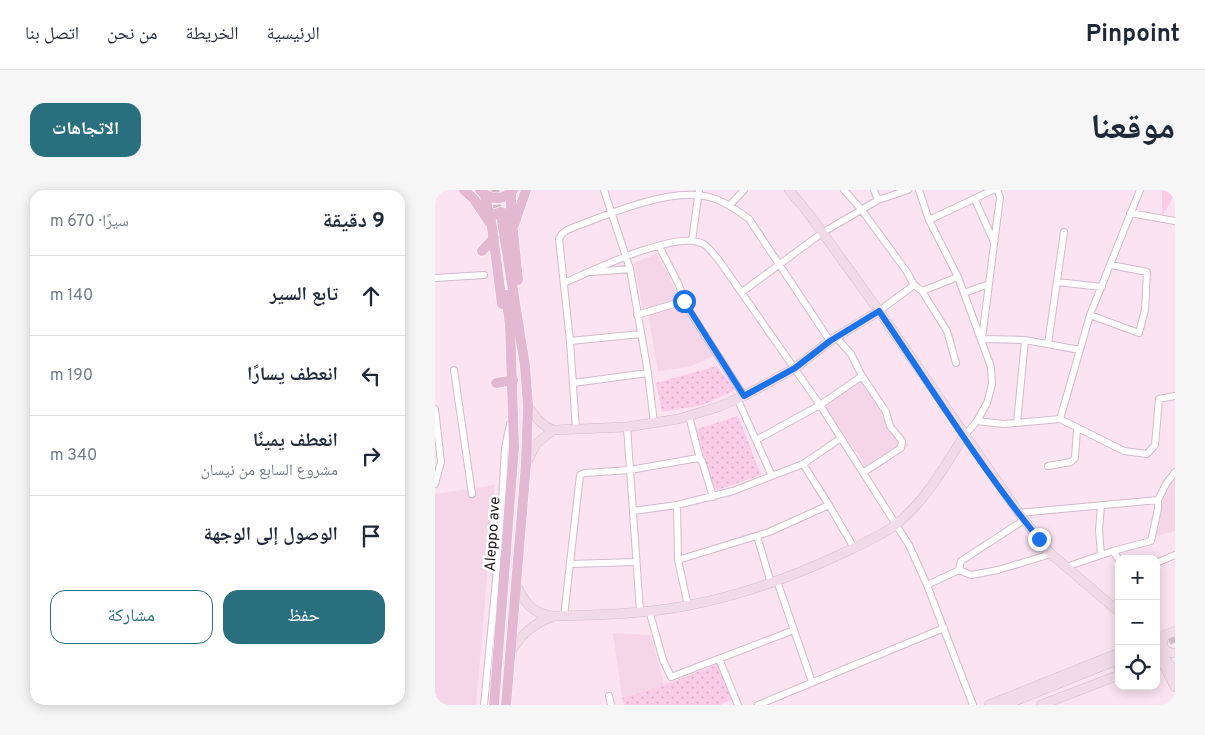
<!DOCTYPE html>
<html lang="ar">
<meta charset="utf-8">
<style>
:root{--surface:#fff;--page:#f6f6f7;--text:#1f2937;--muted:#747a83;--line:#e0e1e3;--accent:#296f7d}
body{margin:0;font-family:Overpass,"Noto Naskh Arabic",sans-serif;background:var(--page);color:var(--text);direction:rtl}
.controls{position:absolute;right:15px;bottom:15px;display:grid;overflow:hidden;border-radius:10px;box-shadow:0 2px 12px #0003}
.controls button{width:45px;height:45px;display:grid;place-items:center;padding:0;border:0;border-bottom:1px solid var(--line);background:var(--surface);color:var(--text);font:25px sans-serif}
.stop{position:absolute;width:15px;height:15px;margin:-11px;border:4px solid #1a73e8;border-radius:50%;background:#fff}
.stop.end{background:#1a73e8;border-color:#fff;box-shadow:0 1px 5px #0008}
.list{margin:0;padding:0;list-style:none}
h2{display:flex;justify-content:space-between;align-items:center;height:65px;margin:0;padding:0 20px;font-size:21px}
h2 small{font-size:16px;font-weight:400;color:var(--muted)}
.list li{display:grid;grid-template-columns:32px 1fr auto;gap:15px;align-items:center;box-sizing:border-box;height:80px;padding:0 20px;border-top:1px solid var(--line)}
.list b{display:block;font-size:19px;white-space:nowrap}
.list p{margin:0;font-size:16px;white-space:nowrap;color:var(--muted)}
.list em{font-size:16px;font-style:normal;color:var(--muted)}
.actions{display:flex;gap:10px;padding:15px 20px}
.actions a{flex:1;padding:11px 0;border:1px solid var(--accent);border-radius:15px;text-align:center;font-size:18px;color:var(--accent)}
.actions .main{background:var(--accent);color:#fff}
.icon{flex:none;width:28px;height:28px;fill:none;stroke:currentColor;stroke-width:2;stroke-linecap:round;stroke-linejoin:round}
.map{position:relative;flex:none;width:740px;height:515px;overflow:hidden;direction:ltr;border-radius:15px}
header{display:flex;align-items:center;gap:30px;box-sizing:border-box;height:70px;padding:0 25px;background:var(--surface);border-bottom:1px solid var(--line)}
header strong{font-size:24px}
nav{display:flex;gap:28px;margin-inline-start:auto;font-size:18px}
.intro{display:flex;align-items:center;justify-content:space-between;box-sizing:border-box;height:120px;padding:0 30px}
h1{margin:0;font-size:35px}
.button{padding:12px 22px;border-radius:15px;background:var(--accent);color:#fff;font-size:18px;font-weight:700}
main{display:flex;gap:30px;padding:0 30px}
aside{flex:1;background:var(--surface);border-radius:15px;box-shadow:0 2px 12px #0003}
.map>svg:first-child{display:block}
.built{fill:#f5d6e8}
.green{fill:#fbcce8}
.park{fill:url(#park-dots)}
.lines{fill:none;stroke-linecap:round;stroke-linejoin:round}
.secondary-tunnel{stroke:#cfbac6;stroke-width:9;stroke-dasharray:9 4.5;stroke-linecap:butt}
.primary-tunnel{stroke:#cfbac6;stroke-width:10;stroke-dasharray:10 5;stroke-linecap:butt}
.street-casing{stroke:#d2bbc9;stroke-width:8}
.secondary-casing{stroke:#d2bbc9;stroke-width:10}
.primary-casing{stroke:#fff;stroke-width:11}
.street{stroke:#fff;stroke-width:6}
.secondary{stroke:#f1dbe9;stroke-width:9}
.primary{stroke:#e3b8d3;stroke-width:10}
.route{stroke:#1a73e8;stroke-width:6}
.labels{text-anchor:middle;stroke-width:5;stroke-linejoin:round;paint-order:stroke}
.street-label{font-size:15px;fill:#20181c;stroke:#fff}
</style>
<header>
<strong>Pinpoint</strong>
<nav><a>الرئيسية</a><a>الخريطة</a><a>من نحن</a><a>اتصل بنا</a></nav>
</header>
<div class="intro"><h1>موقعنا</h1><a class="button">الاتجاهات</a></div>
<main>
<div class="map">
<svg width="740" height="515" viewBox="0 0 740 515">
<defs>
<pattern id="park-dots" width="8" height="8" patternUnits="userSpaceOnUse" patternTransform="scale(1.25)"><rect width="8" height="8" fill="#fbcce8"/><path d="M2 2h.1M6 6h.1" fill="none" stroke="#d7aec6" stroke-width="1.8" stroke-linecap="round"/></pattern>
</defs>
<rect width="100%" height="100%" fill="#fbe3f1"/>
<path class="built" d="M221,64L234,85L243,109L208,119L199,73Z
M246,115L279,166L254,177L223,181L213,124Z
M428,190L474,256L436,283L390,217Z
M740,287V341L718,347L728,305Z
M60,295L41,515H0V304Z
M178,443L216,445L229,495L187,508Z"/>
<path class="green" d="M727,0H740V4L727,27Z"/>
<path class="park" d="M282,176L300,200L268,215L227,222L221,193Z
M303,226L326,285L277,302L262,239Z
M285,473L298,509L285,515H189L187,508L229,495Z"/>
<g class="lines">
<path class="secondary-tunnel" d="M721,455L740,448
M679,477L684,476"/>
<path class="primary-tunnel" d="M59,0L63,31"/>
<defs>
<path id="street" d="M169,0L195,79L213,183L219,233
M409,0L426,19L472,82L479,95L487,101L512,141L521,173
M439,0L443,10
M484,0L494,30L523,87L556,177L557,194L552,213L542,231L529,246
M562,0L565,7L547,149L590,150L645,160
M540,10L559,52
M295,15L309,0
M695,23L740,31
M494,30L558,0
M257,51L264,0
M224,56L244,95L250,114L309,206
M157,82L195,79
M0,88L49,85
M622,92L667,97
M129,93C154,82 246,37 270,55C275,59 279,65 283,69L385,215L474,355L492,395L538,515
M487,101L523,87
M307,102L387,43L443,10L473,0
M529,103L554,94
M444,121L479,95
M202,125L249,111
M655,125L704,143L710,120L712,82L676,75
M401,147L416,164L427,186
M135,151L206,144
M613,154L629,42
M19,180L37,304
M138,193L213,183
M302,208L337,286
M0,219L6,272L0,294
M254,226L265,269
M625,229L689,261L712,264L720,255L724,209L740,206
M542,231L569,234L625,229L655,125L705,0
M582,233L590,150
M192,237L205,421
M141,239L135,151L124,49L127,44L132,40C168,26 224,2 262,5C282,6 299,18 314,29L395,151
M321,250L385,215L427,186L451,222L455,236L467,251L466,258L429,282
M368,274L394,315L419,358
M613,276L636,272L640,268L642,239
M242,315L243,370L253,416
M666,316L664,340L666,365
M198,321L242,315L298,301L368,274L406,248
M583,323L723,310
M322,346L336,393
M678,361L684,370
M243,370L334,342L394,315
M721,373L740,365
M135,374L201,372
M631,377L678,361L716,351L723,319V310L731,294L740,282
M524,380L536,385L563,380L616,364
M342,391L377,492
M492,395L524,380L526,371L589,330
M214,420L228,470L236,487L359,440
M129,426L145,285L150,283L195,280L263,268L267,271L278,307
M284,469L303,515
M174,506L176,515
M49,515L65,348L70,258L75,234
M323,515L509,438"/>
<path id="secondary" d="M354,0L374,24L444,121L589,330L616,364L684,422
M93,216C99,226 107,236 118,240L192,237L243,229L283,217L309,206L360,178L395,151L444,121
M92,272L101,254L118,240
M81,394C89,412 98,425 119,426C164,425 211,424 255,415C307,405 357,387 406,364C421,357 450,344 463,333C490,311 510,276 529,246
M730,445C725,454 728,462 738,463
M721,449L740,441
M721,460L740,497
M75,463C86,445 97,434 117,427
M726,467L732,471L740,483
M554,515L684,463
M570,515L677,472
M606,515L684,485"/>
<path id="primary" d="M29,0L39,9L54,32
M45,0C55,11 68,11 78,0
M76,2V22L83,90
M50,6L57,37L67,114
M56,29L58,25L66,22L74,25L76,29
M67,31L90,176L93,216L91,274L71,515
M79,35L91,0
M47,61L59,48
M61,193L78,190
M59,515L79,257L75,135L71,105"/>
</defs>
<use href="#street" class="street-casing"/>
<use href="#secondary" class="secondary-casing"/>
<use href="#primary" class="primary-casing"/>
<use href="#street" class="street"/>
<use href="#secondary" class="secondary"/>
<use href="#primary" class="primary"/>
</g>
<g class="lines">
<path class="route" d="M249,111L309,206L360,178L395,151L444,121C496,197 545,277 604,349"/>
</g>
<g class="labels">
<g class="street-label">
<text transform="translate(57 344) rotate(-86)" y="5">Aleppo ave</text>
</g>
</g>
</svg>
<div class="controls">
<button>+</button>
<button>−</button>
<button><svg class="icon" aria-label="locate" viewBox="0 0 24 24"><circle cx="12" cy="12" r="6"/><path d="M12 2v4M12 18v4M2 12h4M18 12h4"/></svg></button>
</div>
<div class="stop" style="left:249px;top:111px"></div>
<div class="stop end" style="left:604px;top:349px"></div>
</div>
<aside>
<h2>9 دقيقة<small>سيرًا · 670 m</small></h2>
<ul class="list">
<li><svg class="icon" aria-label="ahead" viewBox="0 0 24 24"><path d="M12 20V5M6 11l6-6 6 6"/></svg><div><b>تابع السير</b></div><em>140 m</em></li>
<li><svg class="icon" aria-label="left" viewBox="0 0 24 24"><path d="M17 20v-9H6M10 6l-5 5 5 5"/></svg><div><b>انعطف يسارًا</b></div><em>190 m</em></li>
<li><svg class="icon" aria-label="right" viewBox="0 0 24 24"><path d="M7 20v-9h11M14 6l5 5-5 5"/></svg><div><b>انعطف يمينًا</b><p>مشروع السابع من نيسان</p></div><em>340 m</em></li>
<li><svg class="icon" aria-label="arrive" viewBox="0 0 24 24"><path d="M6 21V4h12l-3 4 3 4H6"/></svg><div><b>الوصول إلى الوجهة</b></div></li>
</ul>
<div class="actions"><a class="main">حفظ</a><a>مشاركة</a></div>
</aside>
</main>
